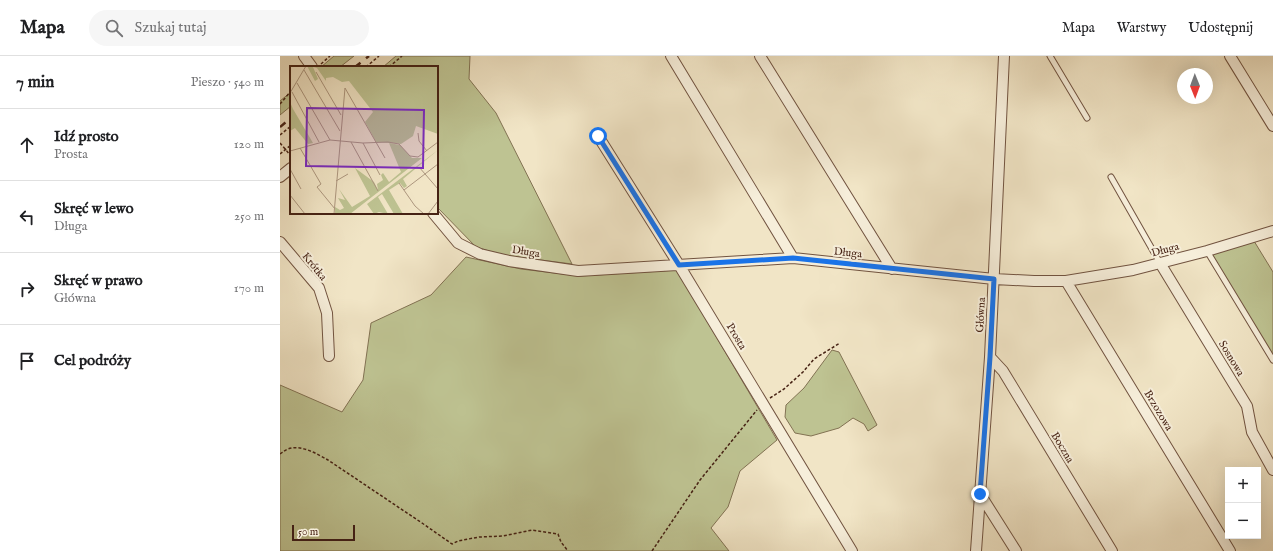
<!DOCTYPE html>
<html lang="pl">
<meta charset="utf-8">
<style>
:root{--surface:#fff;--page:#f6f6f6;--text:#202124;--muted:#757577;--line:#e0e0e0}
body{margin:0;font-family:"IM FELL English",serif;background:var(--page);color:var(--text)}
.controls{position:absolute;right:12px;bottom:12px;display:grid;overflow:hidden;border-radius:0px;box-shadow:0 4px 16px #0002}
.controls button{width:36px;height:36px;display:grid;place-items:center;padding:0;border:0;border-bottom:1px solid var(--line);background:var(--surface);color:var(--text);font:20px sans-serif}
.compass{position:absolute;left:897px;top:12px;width:36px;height:36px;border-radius:50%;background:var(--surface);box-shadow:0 4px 16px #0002;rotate:179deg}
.scale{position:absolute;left:12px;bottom:10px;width:63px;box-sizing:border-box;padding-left:4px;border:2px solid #462214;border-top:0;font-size:11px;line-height:14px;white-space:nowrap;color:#462214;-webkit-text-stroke:3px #f6eeda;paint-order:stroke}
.stop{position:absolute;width:12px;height:12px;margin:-9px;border:3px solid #1a73e8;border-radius:50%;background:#fff}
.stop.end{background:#1a73e8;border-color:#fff;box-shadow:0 1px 4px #0008}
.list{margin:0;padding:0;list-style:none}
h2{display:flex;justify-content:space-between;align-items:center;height:52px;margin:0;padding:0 16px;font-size:17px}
h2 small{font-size:13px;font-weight:400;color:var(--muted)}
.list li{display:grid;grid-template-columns:26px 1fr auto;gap:12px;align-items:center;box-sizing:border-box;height:72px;padding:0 16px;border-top:1px solid var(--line)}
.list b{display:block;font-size:15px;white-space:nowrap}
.list p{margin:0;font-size:13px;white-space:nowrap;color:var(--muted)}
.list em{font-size:13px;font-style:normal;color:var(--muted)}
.icon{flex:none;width:22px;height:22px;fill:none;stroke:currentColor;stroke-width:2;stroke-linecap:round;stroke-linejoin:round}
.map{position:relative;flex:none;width:993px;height:495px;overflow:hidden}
header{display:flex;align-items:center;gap:24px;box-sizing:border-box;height:56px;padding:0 20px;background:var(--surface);border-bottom:1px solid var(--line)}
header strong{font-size:19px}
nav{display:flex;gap:22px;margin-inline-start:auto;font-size:14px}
.search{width:280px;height:36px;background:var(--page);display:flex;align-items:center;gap:10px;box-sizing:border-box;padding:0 14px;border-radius:22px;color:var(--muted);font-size:15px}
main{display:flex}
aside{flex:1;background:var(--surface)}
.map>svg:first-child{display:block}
.green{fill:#bec392;stroke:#827253}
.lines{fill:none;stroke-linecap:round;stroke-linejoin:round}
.lane-casing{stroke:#715340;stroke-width:7}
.street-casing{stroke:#715340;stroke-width:12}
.path{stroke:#462214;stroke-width:1.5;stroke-dasharray:3 2;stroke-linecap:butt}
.lane{stroke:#f6eeda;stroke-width:5}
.street{stroke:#f6eeda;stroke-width:10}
.rail{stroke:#462214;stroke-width:2.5;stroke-dasharray:7 7;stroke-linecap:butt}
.route{stroke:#1a73e8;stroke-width:5}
.labels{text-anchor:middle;stroke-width:4;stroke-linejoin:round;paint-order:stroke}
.street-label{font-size:11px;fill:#462214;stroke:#f6eeda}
.inset-road{fill:none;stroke:#ad977f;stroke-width:1}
.view{fill:#7b2cbf;fill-opacity:0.15;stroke:#7b2cbf;stroke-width:2}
.inset-edge{fill:none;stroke:#462214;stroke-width:2}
</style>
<header>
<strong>Mapa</strong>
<div class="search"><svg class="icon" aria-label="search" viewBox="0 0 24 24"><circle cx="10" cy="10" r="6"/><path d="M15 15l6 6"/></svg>Szukaj tutaj</div>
<nav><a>Mapa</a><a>Warstwy</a><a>Udostępnij</a></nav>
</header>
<main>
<aside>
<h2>7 min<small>Pieszo · 540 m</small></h2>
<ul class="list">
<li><svg class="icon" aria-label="ahead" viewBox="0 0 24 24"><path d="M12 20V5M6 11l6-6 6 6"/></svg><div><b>Idź prosto</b><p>Prosta</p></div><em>120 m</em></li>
<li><svg class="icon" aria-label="left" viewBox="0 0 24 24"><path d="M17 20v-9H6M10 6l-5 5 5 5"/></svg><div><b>Skręć w lewo</b><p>Długa</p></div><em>250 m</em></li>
<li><svg class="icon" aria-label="right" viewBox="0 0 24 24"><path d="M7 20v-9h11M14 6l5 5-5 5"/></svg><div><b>Skręć w prawo</b><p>Główna</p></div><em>170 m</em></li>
<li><svg class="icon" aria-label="arrive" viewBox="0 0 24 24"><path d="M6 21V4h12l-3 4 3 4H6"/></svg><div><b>Cel podróży</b></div></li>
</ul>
</aside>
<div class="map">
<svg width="993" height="495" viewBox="0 0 993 495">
<rect width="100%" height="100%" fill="#f1e5c6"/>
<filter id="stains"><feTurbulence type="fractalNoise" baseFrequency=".005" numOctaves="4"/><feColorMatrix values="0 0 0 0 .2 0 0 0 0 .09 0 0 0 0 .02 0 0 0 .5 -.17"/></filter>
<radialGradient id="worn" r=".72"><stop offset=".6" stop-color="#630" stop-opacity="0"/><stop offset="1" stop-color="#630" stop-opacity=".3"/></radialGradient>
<path class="green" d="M54,0H74L60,11H41Z
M116,0H190L189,23L216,57L292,208L222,199L196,191L157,151V11H103Z
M11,36V50L0,59V45Z
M974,185L993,216V300L931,198Z
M186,201L241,213L300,220L397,214L497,384L460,415L448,451L431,472L449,495H0V329L62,356L83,324L91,267L151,239Z
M552,294L559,296L597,369L588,375L584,368L573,362L559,372L531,380L515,377L505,361L506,349L524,332Z"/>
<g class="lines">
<defs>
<path id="lane" d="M770,0L807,62
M831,121L880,207
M927,195L993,304"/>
<path id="street" d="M24,0L32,11
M391,0L513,202
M480,0L612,213
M950,0L993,70
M318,80L399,209L572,495
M0,121L11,112
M153,157L178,187L200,198L229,205L298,215L513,202L714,223L754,225H786L853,214L927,195L993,175
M0,186L39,232L47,257L49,300
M880,207L967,350L972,376L993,414
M786,225L950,495
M710,301L723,315L832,495
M700,438L736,495
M696,495L710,301L724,0"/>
</defs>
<use href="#lane" class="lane-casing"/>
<use href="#street" class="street-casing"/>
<path class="path" d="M41,8L50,0
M86,11L99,0
M109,11L122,0
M0,48L11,35
M0,79L11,70
M0,87L11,100
M0,98L11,89
M490,342L504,333L523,316L534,303L560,287
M0,398C3,396 5,394 8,393C21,388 37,398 48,404L142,467L172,488L178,485L199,481L223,480L252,474L278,478L281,486L288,495
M372,495L420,424L477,354"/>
<use href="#lane" class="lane"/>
<use href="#street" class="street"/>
<path class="rail" d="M75,11L89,0
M0,71L11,62"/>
</g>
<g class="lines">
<path class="route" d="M318,80L399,209L513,202L714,223L710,301L700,438"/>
</g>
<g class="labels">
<g class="street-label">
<text transform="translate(885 193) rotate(-15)" y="4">Długa</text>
<text transform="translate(246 195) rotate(9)" y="4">Długa</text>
<text transform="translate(568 196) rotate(6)" y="4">Długa</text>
<text transform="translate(35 210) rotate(51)" y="4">Krótka</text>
<text transform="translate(700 259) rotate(-87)" y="4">Główna</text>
<text transform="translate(457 280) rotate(59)" y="4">Prosta</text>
<text transform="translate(952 302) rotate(59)" y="4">Sosnowa</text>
<text transform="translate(879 354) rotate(59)" y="4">Brzozowa</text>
<text transform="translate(783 391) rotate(59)" y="4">Boczna</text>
</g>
</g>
<g transform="translate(10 10)">
<rect width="148" height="148" fill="#f1e5c6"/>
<path d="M17,0H148V68L126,60L123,70L111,78L86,76L75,56L83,46L59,15L52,16L43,11L36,12V15L27,2L23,1L28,13L25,15ZM0,36L3,43L23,77L18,78L5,62L0,65ZM99,77L110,79L122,92H132L60,148H45V141L50,144L54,142L48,132L55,134L49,123L62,141L80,130L65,102L84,116L88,124L87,118L93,114L91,109L93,107L99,116L111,106ZM148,84L113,113L117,120L114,122L110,117L99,124L113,148H104L92,128L88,131L98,148L89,146L84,148L77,138Z" fill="#bec392"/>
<path class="inset-road" d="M14,4L50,65M26,6L51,49M7,17L40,74M55,22L95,92M2,26L29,76M0,27L16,0M128,67L129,75L137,85M61,76L88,125M73,77L90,109M10,82L31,118L27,121L45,143M0,85L40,74L73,77L98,76L109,78L120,90L128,91L148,76M129,101L148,123M0,103L11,123M46,115L58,108M109,117L125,140L134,148M114,124L148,98M0,129L15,148M44,148L55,22M138,148L148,135"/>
<path class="view" d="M17,42L134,44L133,102L16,100Z"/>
<rect width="148" height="148" class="inset-edge"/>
</g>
<rect width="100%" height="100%" filter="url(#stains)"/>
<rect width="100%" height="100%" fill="url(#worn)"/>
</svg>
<div class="controls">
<button>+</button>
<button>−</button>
</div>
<svg class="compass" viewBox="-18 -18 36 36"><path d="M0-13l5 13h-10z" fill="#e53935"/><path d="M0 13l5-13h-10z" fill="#757577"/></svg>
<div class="scale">50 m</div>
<div class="stop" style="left:318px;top:80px"></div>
<div class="stop end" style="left:700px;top:438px"></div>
</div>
</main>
